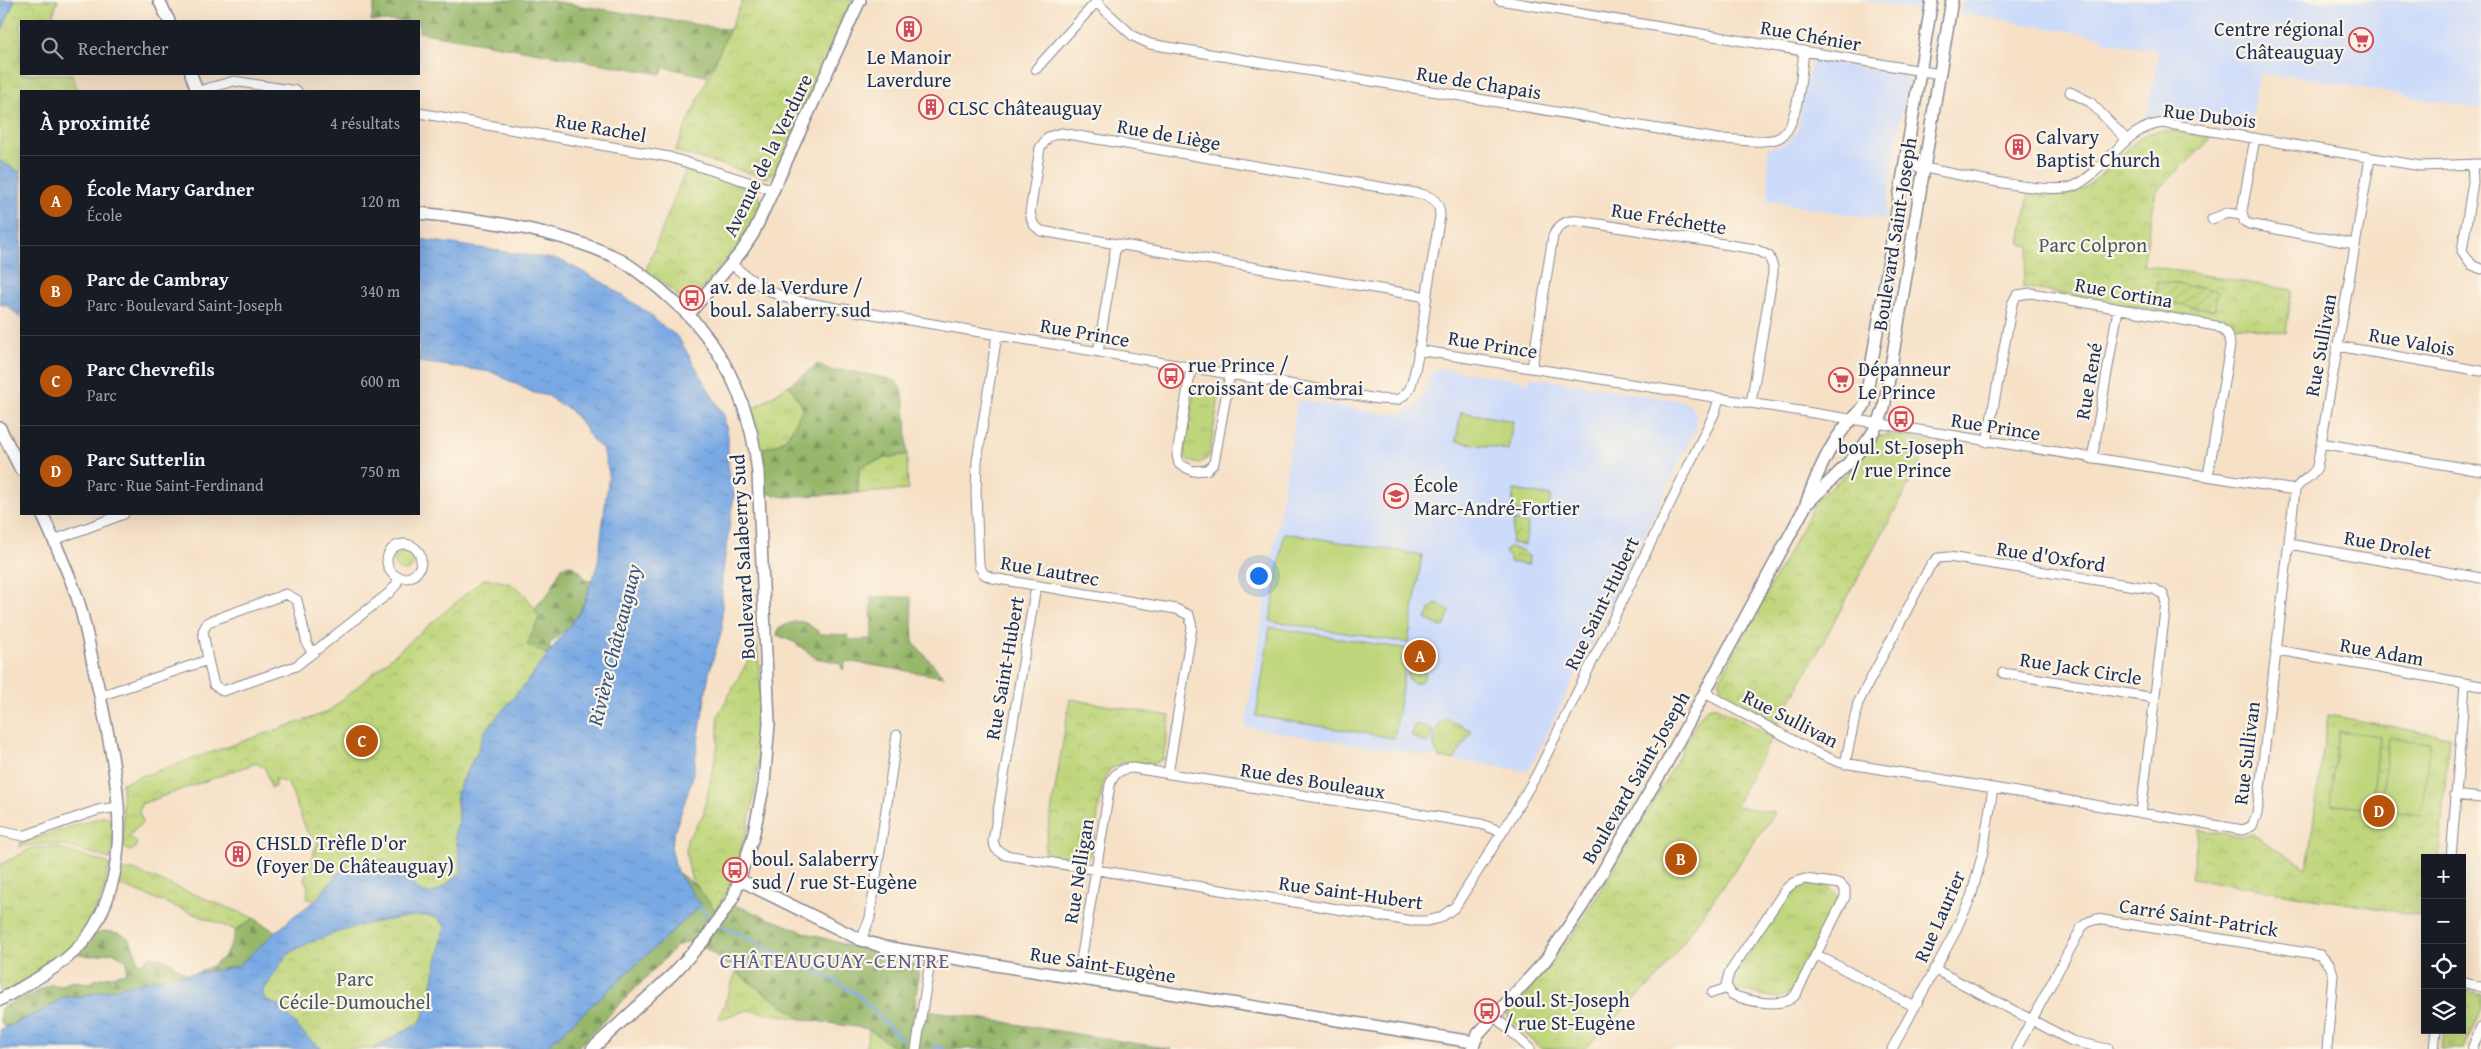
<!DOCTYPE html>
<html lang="fr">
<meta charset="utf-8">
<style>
:root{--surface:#171b24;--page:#20242c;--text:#f1f3f6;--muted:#9ea1a6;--line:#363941;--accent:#b45309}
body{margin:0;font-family:"Gentium Book Plus",serif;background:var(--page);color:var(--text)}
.controls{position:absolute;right:15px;bottom:15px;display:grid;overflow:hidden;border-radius:0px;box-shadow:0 5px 20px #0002}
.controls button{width:45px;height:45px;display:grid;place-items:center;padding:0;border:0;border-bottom:1px solid var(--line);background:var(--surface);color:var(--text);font:25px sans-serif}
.you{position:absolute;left:1258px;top:575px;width:18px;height:18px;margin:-12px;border:4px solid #fff;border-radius:50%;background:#1a73e8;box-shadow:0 0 0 8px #1a73e833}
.badge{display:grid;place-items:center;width:32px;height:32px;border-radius:50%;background:var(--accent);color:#fff;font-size:16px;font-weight:700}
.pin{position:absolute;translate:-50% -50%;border:2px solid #fff;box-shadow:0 1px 5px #0006}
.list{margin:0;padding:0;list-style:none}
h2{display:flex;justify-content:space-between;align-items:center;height:65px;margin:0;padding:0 20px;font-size:21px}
h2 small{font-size:16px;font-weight:400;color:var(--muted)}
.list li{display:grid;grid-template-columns:32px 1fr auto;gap:15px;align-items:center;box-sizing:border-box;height:90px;padding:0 20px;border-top:1px solid var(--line)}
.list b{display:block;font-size:19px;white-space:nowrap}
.list p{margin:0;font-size:16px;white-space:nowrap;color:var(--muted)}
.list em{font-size:16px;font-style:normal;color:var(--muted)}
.icon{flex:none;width:28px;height:28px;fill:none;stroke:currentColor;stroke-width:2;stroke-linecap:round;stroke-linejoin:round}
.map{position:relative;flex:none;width:2481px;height:1049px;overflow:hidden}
.search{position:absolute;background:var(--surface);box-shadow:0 5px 20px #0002;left:20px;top:20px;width:400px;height:55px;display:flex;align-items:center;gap:12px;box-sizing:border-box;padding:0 18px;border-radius:0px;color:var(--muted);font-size:19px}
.panel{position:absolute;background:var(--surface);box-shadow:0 5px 20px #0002;left:20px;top:90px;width:400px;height:425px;border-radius:0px}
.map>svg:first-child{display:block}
</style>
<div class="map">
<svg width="2481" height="1049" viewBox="0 0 2481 1049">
<defs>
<pattern id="grass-tufts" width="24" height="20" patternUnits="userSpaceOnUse" patternTransform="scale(1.25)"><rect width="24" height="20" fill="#bfd67b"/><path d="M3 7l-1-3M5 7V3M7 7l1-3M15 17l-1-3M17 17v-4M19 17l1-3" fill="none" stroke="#a4b86d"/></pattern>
<pattern id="forest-firs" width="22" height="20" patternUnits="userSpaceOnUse" patternTransform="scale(1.25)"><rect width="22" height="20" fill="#97b76b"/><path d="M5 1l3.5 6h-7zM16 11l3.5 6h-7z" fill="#7a955b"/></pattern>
<pattern id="park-crowns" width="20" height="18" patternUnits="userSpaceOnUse" patternTransform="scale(1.25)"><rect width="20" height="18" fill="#bfd67b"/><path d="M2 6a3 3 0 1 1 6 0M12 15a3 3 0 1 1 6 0" fill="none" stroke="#a4b86d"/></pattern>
<pattern id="garden-furrows" width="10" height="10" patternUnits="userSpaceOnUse" patternTransform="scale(1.25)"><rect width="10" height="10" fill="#bfd67b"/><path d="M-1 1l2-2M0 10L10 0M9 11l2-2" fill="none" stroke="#a4b86d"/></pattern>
<pattern id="water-ripples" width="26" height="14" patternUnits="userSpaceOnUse" patternTransform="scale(1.25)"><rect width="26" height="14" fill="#79a9e4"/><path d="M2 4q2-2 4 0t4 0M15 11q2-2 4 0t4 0" fill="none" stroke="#628abc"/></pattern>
</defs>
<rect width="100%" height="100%" fill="#fcf5e5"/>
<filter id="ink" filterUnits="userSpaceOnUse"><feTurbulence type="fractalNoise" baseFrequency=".02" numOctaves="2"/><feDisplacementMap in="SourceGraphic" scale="10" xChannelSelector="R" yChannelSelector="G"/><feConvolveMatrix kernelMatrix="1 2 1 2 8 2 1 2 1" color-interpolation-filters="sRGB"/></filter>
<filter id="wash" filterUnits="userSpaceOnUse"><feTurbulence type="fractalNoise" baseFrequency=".0096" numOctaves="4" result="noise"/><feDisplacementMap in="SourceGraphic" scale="20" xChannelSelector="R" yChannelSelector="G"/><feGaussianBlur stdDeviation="1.12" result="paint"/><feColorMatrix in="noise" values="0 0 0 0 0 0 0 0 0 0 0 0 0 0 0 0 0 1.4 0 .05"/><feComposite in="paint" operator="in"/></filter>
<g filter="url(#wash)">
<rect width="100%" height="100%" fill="#f6e0c6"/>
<path fill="#cddbfa" d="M1858 0H1921L1919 10Z
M1963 0H2481V109L2288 75 2287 78 2260 73 2249 130 2180 118 2146 119 2159 51 2102 41 2103 37 1961 13Z
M1819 61 1902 75 1907 80 1884 220 1768 201V148L1786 144 1797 132 1809 69 1814 62Z
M1441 368 1529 382 1530 377 1682 401 1690 405 1696 415V428L1529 770 1525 771 1245 727 1298 400 1386 414 1401 413 1418 404 1425 391 1431 372Z"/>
<path fill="url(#grass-tufts)" stroke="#6d826c" d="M789 385 804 408C792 429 788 445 762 448L763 493 750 411Z
M1198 385 1220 391 1209 456 1206 460 1197 464 1186 459 1184 451 1195 386Z
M907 454 908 490 858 493 859 468C869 461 894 456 907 454Z
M394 561a10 10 0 1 1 20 0a10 10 0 1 1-20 0Z
M34 847 58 848 110 864C104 887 98 913 85 933 67 959 26 978 0 995V865Z
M127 870H133L254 918 236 930 117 884 122 873Z
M1805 884C1819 885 1837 884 1838 901L1790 993 1778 998 1737 990 1732 981 1735 973 1793 890Z
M736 972 802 1019 748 1010 719 1019Z
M2462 989 2481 994V1008L2464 1049H2441L2443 1030H2462Z
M869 1029 897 1049H866Z"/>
<path fill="url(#forest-firs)" stroke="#597364" d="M375 0H545L731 30 706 76 664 67 661 74 419 32V21H371Z
M818 364 833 371 845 370 895 380C909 395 906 435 907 454 894 456 870 461 859 468L858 493 785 497 765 493 762 448C788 446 792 429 803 408L789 385Z
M571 565 580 571 585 580 593 581 582 609 568 628 550 643 549 650 553 649 548 655 527 645 539 617 534 609 550 591 562 567Z
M871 597H911L913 642 944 677 846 661 843 670 840 663 816 658 794 642 777 635 778 629C799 618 803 619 821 634L848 635 849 640 872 639Z
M677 872 711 896 809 934 919 966 915 1008 1171 1049H897L869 1029 802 1019 753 985 707 949 687 942 677 946 576 1049H544L701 905Z
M254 918 274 931 280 929 238 966 196 973C221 963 228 956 236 930Z
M103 931C132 933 131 940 139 964L152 956 167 960 186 974 76 997H63L46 1009 5 1027 0 1021V1009L14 1001 30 996 51 984 62 986 70 981 89 983 97 979 126 973 127 961 113 952 91 956 79 954 94 935Z"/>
<path fill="url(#park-crowns)" stroke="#6d826c" d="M15 0H58L52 18 53 21H21V74H72L78 91H21V173L0 161V35Z
M743 0H853L776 171 767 178 675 151Z
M2156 131H2173L2213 137 2156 192 2143 265 2292 290 2286 333 2234 325 2230 328 2215 320 2022 287 2030 246 2020 244 2029 193C2079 203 2090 185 2124 152 2134 142 2142 135 2156 131Z
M686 169 755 190 762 201 753 223 737 248 696 296 682 299 646 270Z
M1889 435 1933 441 1778 724 1722 693 1719 681 1818 498 1850 471 1876 439 1880 436Z
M1514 520 1528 523 1525 545 1511 543Z
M1509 547 1524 551 1525 554 1529 556 1528 565 1510 562V558L1505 553Z
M483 579C516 581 524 589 539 617L527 645 548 655 527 682 484 732 478 751 461 781 456 801 459 822 455 832 462 872C452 882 432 901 418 890 413 887 413 880 409 876 403 872 391 867 385 862L337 874 316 900 307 899 308 887 304 879 318 842 307 832 288 783 275 779V787L271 788 265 768 256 763 141 804 139 812 143 822 129 836 137 843 136 848 130 851 124 848 122 783 328 712Z
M1436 604 1450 610 1445 626 1441 627 1426 619 1431 608Z
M757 644C765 714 761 784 741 851 735 872 729 893 715 910L691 878 686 853 687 840 703 815 718 745V715Z
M1407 674a9 9 0 1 1 18 0a9 9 0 1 1-18 0Z
M1070 699 1170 716 1163 759 1153 764 1124 762 1109 770 1103 783 1092 851 1087 859 1082 860 1044 855Z
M1711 707H1717L1772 737 1735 806 1775 813 1658 977 1584 1049H1541L1508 1017V1013L1549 967 1577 929 1662 787 1700 716 1707 708Z
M2328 715 2449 737 2439 858H2425V916L2191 878 2199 830 2240 836 2252 834 2307 868Z
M1445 718 1472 731 1454 760 1440 758C1430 743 1433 731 1445 718Z
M1416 724 1427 727 1433 731 1428 742 1425 743 1411 736Z
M105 816C119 823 113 847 110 859 76 849 56 839 20 847V843Z
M421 915 437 918 445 926 435 977 421 1022 372 1049H323L312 1043 280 1008 265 1001 262 993C269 982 277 964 288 955 321 927 380 922 421 915Z"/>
<path fill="url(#garden-furrows)" stroke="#6d826c" d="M2158 281 2218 291 2214 310 2155 300Z"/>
<path fill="#bfd67b" stroke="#6d826c" d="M1461 412 1513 421 1508 450 1456 441Z
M1514 490 1551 496 1547 516 1511 510Z
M1284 533 1422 555 1408 643 1270 621Z
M1270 627 1408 649 1394 738 1256 716Z
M2339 731 2380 736 2371 809 2330 804Z
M2389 738 2430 743 2421 815 2380 810Z"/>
<path fill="url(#water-ripples)" stroke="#4a6ca1" d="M0 0H15L0 35Z
M0 161 21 173V319L8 306 0 304Z
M419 239 560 260 602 282 650 314 657 322 678 337 724 416 728 436V465L734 494 722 578V629L709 673 692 780 674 833 671 847 677 872 701 905 544 1049H372L421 1022 426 1011 445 926C443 923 440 919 437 918 413 907 306 937 287 956 281 962 267 985 262 994 267 1005 272 1000 280 1007 295 1022 305 1039 323 1049H0V1030L46 1009 63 997H76L175 975 218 971 238 966 294 916 316 900 337 874 365 861 385 862 409 876 417 889 425 894 436 892 462 872 455 832 459 822 457 792 478 751 484 732 527 682 582 609 598 563 609 473 602 448 594 442 582 424 568 408 555 402 549 396 534 393 492 372 419 362Z"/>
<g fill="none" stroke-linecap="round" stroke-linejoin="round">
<path stroke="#79a9e4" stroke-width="3" d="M698 904 708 918
M724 927 833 980 858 995 902 1040
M934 1046 944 1049"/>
</g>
</g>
<g filter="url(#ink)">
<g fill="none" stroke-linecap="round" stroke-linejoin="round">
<defs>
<path id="minor" d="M1499 0 1940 74
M1096 2 1133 36 1150 44 1718 139C1736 139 1759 144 1776 139 1799 133 1801 72 1804 51
M1036 69 1098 0
M198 91 234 81 297 91
M2070 92 2090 102 2127 140
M419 113 669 157 774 190
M2255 138 2242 211 2244 221 2249 224 2355 244
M1905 164C1937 170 2050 197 2074 186 2108 170 2123 127 2163 123L2421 166 2481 164
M2472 164 2473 182 2462 251 2472 265 2481 269
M2212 219 2227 213 2241 215
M731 264C754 283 773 296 802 302L1378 399 1397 400C1402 397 1406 394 1409 390 1418 373 1425 308 1428 286L1440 216C1440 203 1434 197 1421 194L1061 133 1048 137 1040 148 1030 213 1033 224 1041 231 1427 297
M997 335 977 461 976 493 979 566 984 574 992 578 1176 609 1189 615 1192 627 1168 774
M2337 346 2481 371
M1418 350 2295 490
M1098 352 1116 245
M1191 368 1177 455 1179 464 1193 471 1207 470 1214 463 1230 374
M1532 368 1553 236C1559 224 1566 220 1579 221L1755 249 1769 256 1773 267V273L1751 403
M1987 442 2012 304 2017 295 2031 293 2216 326C2225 330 2230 335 2230 346L2208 476
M2321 443 2481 471
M2092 459 2118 309
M54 540 124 514
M387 561a17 17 0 1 1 34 0a17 17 0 1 1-34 0Z
M2289 544 2481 578
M1036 586 993 841 996 849 1005 855 1411 921H1426L1440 918 1455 907 1510 820 1537 774 1715 412 1719 398
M2277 650 2481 686
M208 660 203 631 208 622 286 594 297 600 307 644 313 653
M2003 673 2154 698
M1705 693 1813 751 1838 762 2202 823 2243 830 2252 826 2257 814 2295 490C2300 480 2313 477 2317 467L2370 158
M100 696 208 660 214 685 223 691 296 666 389 593 396 585 399 577
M1845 764 1858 703 1930 566 1938 558 1949 557 2154 589 2163 594 2166 602 2141 813
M2455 795 2481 798
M0 831 23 836 98 810 118 807
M2451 858 2465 684
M1805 879 1840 884 1845 889V897L1796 994C1785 1010 1746 1001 1731 994L1726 985 1729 973 1786 889 1793 883Z
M861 940 870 918 897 735
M1817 955 1915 1007
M1934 969 2072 1041 2108 1049
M1078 979 1110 785C1113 774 1121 768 1133 768L1481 824 1502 832
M2462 982 2481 987
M1712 993 1727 988
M1494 1016 1530 1049
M916 1049 931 956
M1892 1049 1953 936 1971 897 1983 852 1993 788
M2016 1049 2082 927 2088 922 2097 919 2320 955 2330 965 2333 974 2327 1049
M2434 1049 2436 1030
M2472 1049 2481 1027"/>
<path id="tertiary" d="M159 0 169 21
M191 74 197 91
M419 213C483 220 552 229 611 255 630 264 645 277 661 290 672 300 684 310 694 321 731 362 753 419 758 473L769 723 764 784 753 837 733 898 706 938 672 975 592 1049
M688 315 741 252 753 234 860 0
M0 428 21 470
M1809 502C1836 474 1873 446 1884 408L1952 0
M740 880 861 940 884 947 1473 1042
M0 1000C30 982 67 965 88 936 140 862 114 763 97 682 90 653 86 622 76 594 66 567 54 540 42 514
M1472 1049 1478 1034 1545 961 1583 905 1666 764 1805 507C1814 481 1828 448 1845 427 1851 419 1860 414 1865 404L1932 0"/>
</defs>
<use href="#minor" stroke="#888892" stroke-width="11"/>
<use href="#tertiary" stroke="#888892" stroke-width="14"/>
<use href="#minor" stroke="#fff" stroke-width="9"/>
<use href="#tertiary" stroke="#fff" stroke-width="11"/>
</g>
</g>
<defs>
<symbol id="building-ring" viewBox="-11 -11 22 22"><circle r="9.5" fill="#fcf5e5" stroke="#d1495b" stroke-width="1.5"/><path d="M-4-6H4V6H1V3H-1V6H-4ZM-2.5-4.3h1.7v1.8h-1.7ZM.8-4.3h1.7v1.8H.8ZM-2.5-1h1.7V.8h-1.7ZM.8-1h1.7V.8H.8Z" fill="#d1495b"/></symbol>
<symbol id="supermarket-ring" viewBox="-11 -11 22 22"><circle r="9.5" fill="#fcf5e5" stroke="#d1495b" stroke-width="1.5"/><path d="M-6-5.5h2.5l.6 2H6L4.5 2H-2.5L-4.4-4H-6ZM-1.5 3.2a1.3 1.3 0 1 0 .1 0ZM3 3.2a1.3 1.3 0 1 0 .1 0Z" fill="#d1495b"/></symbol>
<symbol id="bus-ring" viewBox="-11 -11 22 22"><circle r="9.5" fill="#fcf5e5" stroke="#d1495b" stroke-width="1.5"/><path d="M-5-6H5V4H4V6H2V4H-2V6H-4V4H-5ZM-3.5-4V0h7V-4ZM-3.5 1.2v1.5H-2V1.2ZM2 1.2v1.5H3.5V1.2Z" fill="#d1495b"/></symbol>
<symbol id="school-ring" viewBox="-11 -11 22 22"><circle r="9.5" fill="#fcf5e5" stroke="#d1495b" stroke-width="1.5"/><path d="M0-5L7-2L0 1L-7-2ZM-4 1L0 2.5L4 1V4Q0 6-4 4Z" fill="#d1495b"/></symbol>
</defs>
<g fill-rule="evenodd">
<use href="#building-ring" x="895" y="15" width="28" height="28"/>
<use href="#supermarket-ring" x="2347" y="26" width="28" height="28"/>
<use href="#building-ring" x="917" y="93" width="28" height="28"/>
<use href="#building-ring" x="2004" y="133" width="28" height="28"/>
<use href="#bus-ring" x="678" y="284" width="28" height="28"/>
<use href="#bus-ring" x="1157" y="362" width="28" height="28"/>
<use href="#supermarket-ring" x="1827" y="366" width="28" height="28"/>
<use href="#bus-ring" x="1887" y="405" width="28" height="28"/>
<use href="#school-ring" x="1382" y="482" width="28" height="28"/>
<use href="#building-ring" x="224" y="840" width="28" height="28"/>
<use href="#bus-ring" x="721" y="856" width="28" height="28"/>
<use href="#bus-ring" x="1473" y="997" width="28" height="28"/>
</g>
<g text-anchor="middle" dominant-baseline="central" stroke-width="4.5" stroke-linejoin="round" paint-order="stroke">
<g font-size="20" fill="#1b2f5e" stroke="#fcf5e5" text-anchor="start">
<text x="2344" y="28" text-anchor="end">Centre régional<tspan x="2344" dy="23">Châteauguay</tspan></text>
<text x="909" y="56" text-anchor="middle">Le Manoir<tspan x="909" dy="23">Laverdure</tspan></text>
<text x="948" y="107">CLSC Châteauguay</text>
<text x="2036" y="136">Calvary<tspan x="2036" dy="23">Baptist Church</tspan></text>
<text x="710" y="286">av. de la Verdure /<tspan x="710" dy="23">boul. Salaberry sud</tspan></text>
<text x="1188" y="364">rue Prince /<tspan x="1188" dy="23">croissant de Cambrai</tspan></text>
<text x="1858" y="368">Dépanneur<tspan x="1858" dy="23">Le Prince</tspan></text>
<text x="1901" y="446" text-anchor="middle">boul. St-Joseph<tspan x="1901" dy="23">/ rue Prince</tspan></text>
<text x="1414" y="484">École<tspan x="1414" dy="23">Marc-André-Fortier</tspan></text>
<text x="256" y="842">CHSLD Trèfle D'or<tspan x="256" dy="23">(Foyer De Châteauguay)</tspan></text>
<text x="752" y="858">boul. Salaberry<tspan x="752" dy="23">sud / rue St-Eugène</tspan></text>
<text x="1504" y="999">boul. St-Joseph<tspan x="1504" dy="23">/ rue St-Eugène</tspan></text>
</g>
<g font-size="20" fill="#1b2f5e" stroke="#fcf5e5">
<text transform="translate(1811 35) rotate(10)">Rue Chénier</text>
<text transform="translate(1479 82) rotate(9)">Rue de Chapais</text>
<text transform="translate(2210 115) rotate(7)">Rue Dubois</text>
<text transform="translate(601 127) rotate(10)">Rue Rachel</text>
<text transform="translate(1169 134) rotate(10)">Rue de Liège</text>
<text transform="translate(767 155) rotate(-64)">Avenue de la Verdure</text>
<text transform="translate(1669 218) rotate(9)">Rue Fréchette</text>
<text transform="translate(1894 234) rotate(-81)">Boulevard Saint-Joseph</text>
<text transform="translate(2124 292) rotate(10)">Rue Cortina</text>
<text transform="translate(1085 332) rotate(10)">Rue Prince</text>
<text transform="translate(2412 341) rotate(10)">Rue Valois</text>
<text transform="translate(1493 344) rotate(9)">Rue Prince</text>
<text transform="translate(2320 345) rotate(-80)">Rue Sullivan</text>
<text transform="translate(2088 381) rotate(-80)">Rue René</text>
<text transform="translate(1996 426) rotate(9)">Rue Prince</text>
<text transform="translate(2388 544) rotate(10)">Rue Drolet</text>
<text transform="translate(2051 556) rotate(9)">Rue d'Oxford</text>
<text transform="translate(742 557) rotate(-93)">Boulevard Salaberry Sud</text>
<text transform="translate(1050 570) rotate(10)">Rue Lautrec</text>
<text transform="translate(1601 603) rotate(-64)">Rue Saint-Hubert</text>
<text transform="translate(2382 651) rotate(10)">Rue Adam</text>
<text transform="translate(1004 668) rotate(-80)">Rue Saint-Hubert</text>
<text transform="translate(2081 668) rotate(9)">Rue Jack Circle</text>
<text transform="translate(1791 718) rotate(27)">Rue Sullivan</text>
<text transform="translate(2246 753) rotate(-83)">Rue Sullivan</text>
<text transform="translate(1635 777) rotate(-60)">Boulevard Saint-Joseph</text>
<text transform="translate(1313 780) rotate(9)">Rue des Bouleaux</text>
<text transform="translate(1078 871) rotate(-81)">Rue Nelligan</text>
<text transform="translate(1351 892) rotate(8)">Rue Saint-Hubert</text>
<text transform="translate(1939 916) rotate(-66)">Rue Laurier</text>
<text transform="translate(2199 917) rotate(9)">Carré Saint-Patrick</text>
<text transform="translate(1103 964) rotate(9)">Rue Saint-Eugène</text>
</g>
<g font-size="20" fill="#445965" stroke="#fcf5e5">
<text x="2093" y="244">Parc Colpron</text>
<text x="355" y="978">Parc<tspan x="355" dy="23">Cécile-Dumouchel</tspan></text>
</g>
<g font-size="21" font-style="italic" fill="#375486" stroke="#fcf5e5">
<text transform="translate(614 645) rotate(-76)">Rivière Châteauguay</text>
</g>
<g font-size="21" letter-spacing="1" fill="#565b91" stroke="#fcf5e5">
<text x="835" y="960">CHÂTEAUGUAY-CENTRE</text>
</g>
</g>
</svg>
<div class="controls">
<button>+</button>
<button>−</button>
<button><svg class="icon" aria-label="locate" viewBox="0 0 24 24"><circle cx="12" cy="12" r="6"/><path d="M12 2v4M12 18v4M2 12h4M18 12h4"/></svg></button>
<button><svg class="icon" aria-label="layers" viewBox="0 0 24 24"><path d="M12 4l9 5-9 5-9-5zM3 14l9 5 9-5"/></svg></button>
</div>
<div class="you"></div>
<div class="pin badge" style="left:1420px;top:656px">A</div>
<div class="pin badge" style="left:1681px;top:859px">B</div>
<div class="pin badge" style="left:362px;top:741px">C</div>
<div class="pin badge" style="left:2379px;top:811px">D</div>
<div class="search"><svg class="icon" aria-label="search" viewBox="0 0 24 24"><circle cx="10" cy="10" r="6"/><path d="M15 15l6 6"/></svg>Rechercher</div>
<section class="panel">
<h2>À proximité<small>4 résultats</small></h2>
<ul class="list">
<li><span class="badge">A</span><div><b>École Mary Gardner</b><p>École</p></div><em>120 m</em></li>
<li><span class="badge">B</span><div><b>Parc de Cambray</b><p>Parc · Boulevard Saint-Joseph</p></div><em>340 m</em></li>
<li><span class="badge">C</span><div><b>Parc Chevrefils</b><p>Parc</p></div><em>600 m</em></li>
<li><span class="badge">D</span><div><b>Parc Sutterlin</b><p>Parc · Rue Saint-Ferdinand</p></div><em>750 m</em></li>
</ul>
</section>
</div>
